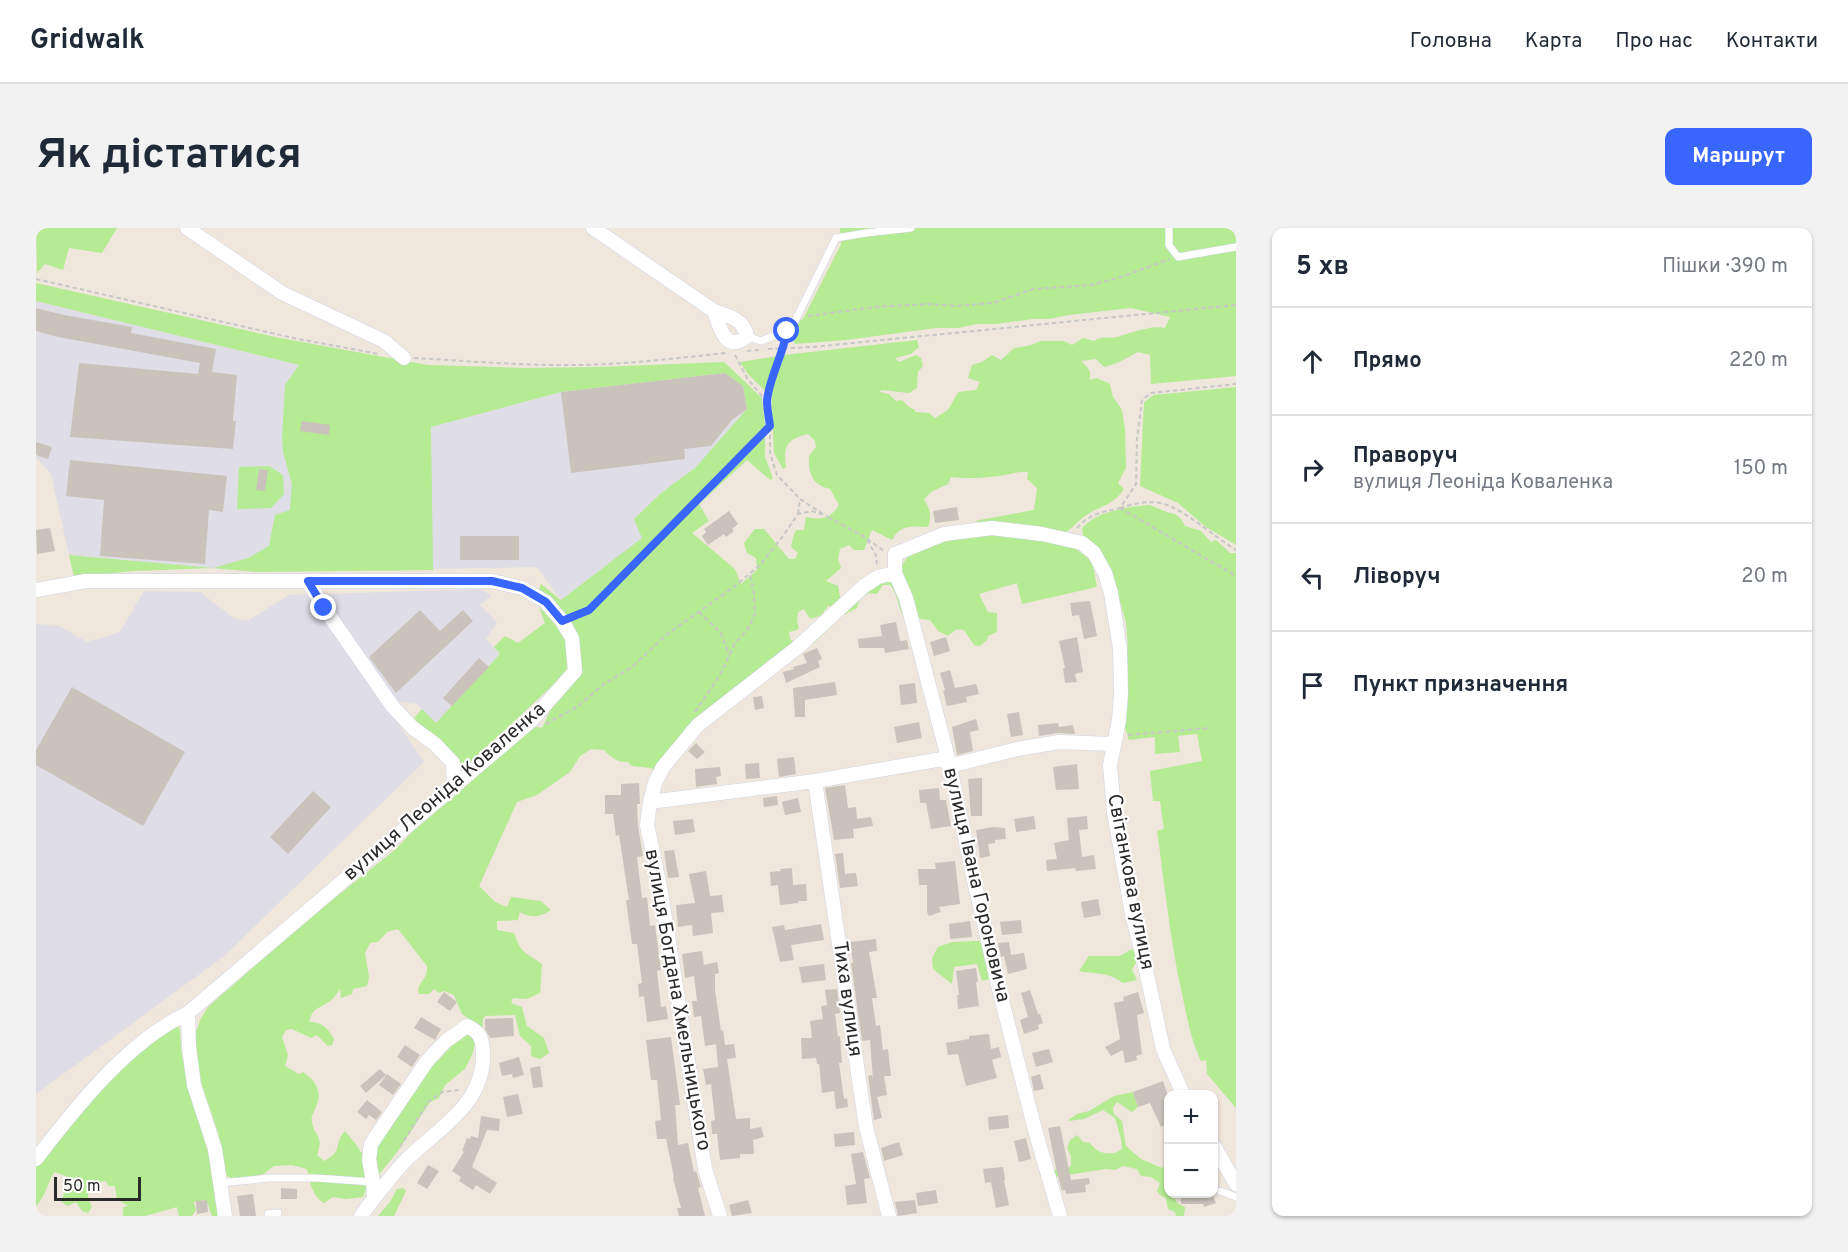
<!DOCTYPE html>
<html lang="uk">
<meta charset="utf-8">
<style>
:root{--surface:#fff;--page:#f2f2f3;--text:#1f2937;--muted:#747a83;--line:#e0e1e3;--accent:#3966ff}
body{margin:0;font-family:Overpass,sans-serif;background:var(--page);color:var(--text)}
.controls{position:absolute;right:18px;bottom:18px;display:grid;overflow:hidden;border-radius:12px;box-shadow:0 2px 4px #0004}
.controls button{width:54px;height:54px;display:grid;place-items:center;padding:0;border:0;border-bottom:2px solid var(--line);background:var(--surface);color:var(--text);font:30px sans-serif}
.scale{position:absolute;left:18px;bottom:15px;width:87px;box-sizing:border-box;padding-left:6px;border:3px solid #2b2b2b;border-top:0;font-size:16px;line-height:21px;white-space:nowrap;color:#2b2b2b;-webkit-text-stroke:4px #fff;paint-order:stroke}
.stop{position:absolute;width:18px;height:18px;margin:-14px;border:4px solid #3966ff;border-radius:50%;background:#fff}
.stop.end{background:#3966ff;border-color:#fff;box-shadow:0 2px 6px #0008}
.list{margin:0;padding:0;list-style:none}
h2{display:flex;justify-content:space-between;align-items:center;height:78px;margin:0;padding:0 24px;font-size:26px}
h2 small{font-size:20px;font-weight:400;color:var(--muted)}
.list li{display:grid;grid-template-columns:39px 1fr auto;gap:18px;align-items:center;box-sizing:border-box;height:108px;padding:0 24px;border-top:2px solid var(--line)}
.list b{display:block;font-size:22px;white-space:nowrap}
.list p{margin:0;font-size:20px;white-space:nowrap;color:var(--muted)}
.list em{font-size:20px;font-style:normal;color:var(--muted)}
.icon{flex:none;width:33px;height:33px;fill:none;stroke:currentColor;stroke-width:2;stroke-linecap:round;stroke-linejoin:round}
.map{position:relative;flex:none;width:1200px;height:988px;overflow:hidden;border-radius:12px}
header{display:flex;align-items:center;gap:36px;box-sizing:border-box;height:84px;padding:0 30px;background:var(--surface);border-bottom:2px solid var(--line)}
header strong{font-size:28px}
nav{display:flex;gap:33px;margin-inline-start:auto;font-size:21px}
.intro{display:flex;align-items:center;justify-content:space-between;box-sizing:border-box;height:144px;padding:0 36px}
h1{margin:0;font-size:42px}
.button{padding:15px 27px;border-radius:12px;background:var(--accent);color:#fff;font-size:21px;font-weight:700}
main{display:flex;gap:36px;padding:0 36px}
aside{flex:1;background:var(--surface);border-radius:12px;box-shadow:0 2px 4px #0004}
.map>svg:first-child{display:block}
</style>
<header>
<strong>Gridwalk</strong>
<nav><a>Головна</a><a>Карта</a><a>Про нас</a><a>Контакти</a></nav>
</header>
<div class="intro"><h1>Як дістатися</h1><a class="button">Маршрут</a></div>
<main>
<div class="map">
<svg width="1200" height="988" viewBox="0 0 1200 988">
<rect width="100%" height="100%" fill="#efe6dc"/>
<path fill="#dfdde6" d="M0 73 263 137 395 199 525 164 689 145 707 158 711 181 693 209 659 240 625 265 598 291 607 310 525 372 501 339 220 344 33 327 15 246 0 229Z
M445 361 455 368 444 377 461 394 450 411 464 426 400 496 381 476 360 473 291 379 289 366Z
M108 363 164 364 199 391 213 392 253 367 274 366 388 534 187 729 0 866V396L23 398 51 414 84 404Z"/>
<path fill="#b4eb93" d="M0 0H81L66 25 33 20 27 42 9 36 1 45Z
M804 0H1200V148L1115 156 1114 127 1102 124 1081 135 1068 139 1060 131 1045 133C1051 139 1057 143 1053 152L1061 150 1074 156 1077 169 1086 182 1089 201 1090 240 1082 255 1088 261C1076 279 1064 277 1049 288 1040 294 1037 301 1026 306L938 293 998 282 1001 260 991 251 992 244C981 243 973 247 963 248 946 250 932 251 915 249L912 256 895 264 888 271C894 281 896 288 892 299 877 298 863 297 856 312L836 302 828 322H818L813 317 804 321 802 330 805 340 790 353 802 358 804 369 811 377 819 366 856 350 865 363 870 394C862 382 863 367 854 357H847L841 366 833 365 824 371 821 380 802 390 797 397 778 415 774 416 799 385 793 377 784 388 774 391 768 381 762 384 761 395 763 399 761 402 753 404 754 411 757 413 756 417 733 432 619 543 615 540 596 538 592 534C582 535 575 529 568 522L555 521 544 528 534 544 501 567 481 574 443 658 459 674 471 679 475 669 505 673 515 682C504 689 495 691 484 684L482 692 461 693V702L478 705C486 727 488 723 506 736L504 765 491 771 477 770 475 775 486 779 491 798 508 810 513 825 504 831 495 828V818L484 808 479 787 449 788 447 791 446 807 440 813 436 827 429 841 409 857 403 870 394 874 362 923 341 949 337 936 339 919 394 835 436 793 426 786 418 767 408 763 403 765 398 761 393 766H383C379 755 393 752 391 738L362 701 351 704 342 714 334 715 329 725 333 749 331 758 317 761 316 766 305 770 304 761C302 764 298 770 294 773 284 781 277 778 273 794 286 794 292 800 298 811L296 817 292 818 281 807 275 810 256 801 250 802 246 809 252 827 249 838 263 846 267 844C278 851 286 862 281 876 279 883 274 888 276 895 280 910 288 908 281 927L288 933C308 923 297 916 309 903 327 924 340 942 327 969L310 971 297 969 288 975C276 968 274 954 271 941L256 937 238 938 223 949 195 950 188 946 183 915V907L164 852 157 812 165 790 172 779 275 689 360 621 377 603 420 567 497 498 506 500 514 483 536 454 538 408 536 394 503 361 505 356 525 372 606 310 598 291 625 265 659 240 711 181 707 158 689 145 525 164 395 199 397 342 220 344 177 340 98 343 38 349 33 327 177 340 212 330 233 318 239 287 254 282 256 256 247 224 246 210 249 157 263 137 0 73V55L244 110 392 137 488 140 563 139 688 134 726 170 729 197V229L737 250 734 252 711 232 663 276 673 293 656 305 699 341 705 356 721 342 720 330 711 325 708 315 719 301H728L753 331H759L762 325 755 319 757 309 760 302H768L770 289C784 292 795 291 803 277L794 261C775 256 773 246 773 228L780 219 779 213 772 206C751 211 747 218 750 239L747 241 738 225 735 161 748 127 881 112 883 119 875 126 859 130 863 134 880 127 885 130 887 138 882 144 881 160 873 165 845 162 844 164 853 166 860 173 866 172 873 179 879 182V184L893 185 899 190 912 182 922 164 940 162 944 154 932 150 936 137 946 134 956 127 965 132 978 120 992 118 1005 113H1028L1036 117 1047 110 1058 113C1066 107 1072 111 1081 109 1095 105 1116 97 1129 100L1134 89 1095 80 1033 87 1012 91H997L960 96H941L922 100H900L810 112 759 116 757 111 764 92 767 91 805 16Z
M742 128 730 164 712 146 704 134Z
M1200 159V317L1170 299 1142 275 1104 258 1108 174 1118 167Z
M233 238 247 247 248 266 235 280 201 281 203 239Z
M1113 277C1120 279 1133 286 1139 286L1146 292 1149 298 1165 303 1175 314 1180 312 1194 325H1200V880L1171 846 1170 832 1165 833C1155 812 1151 789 1146 766 1134 712 1129 658 1121 603L1128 601 1124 573H1117L1114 543 1166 533 1161 506 1142 508 1144 524 1119 526V509L1093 512 1088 497V423L1092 417C1091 411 1091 395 1089 391 1088 386 1086 382 1085 376L1048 313 1046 300C1061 283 1091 279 1113 277Z
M943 305 1028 312 1056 333 1061 359 986 376 981 355 943 366 952 384 961 385V404L952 408 951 412 944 418 938 417 928 402 921 401 912 408 902 403 894 392 885 391 879 387 868 357 864 340 875 324 904 311Z
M503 379C514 390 530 408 534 423 535 431 532 439 529 446L432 536 422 540 377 500 379 489 386 481 400 495 464 426 458 419 469 408 482 415 509 395Z
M939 713H944L952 736 953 751 946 753 941 736 918 739 916 756 897 741 896 730 902 719 916 714Z
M1096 721 1102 731 1096 742 1101 752 1087 755C1078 748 1069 746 1058 745 1052 744 1049 745 1043 743L1053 728H1084Z
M141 798 144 801 145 821 150 848 156 875 165 898 178 945 183 988H176L170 972 158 974 160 982 156 988H143L141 979 109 988H87V979L92 978 81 971 79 958H72L70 953 65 954 62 958 53 961 52 970 56 979 52 985 46 983 40 974 31 978 25 973 32 956 30 948 18 944C12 955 9 969 0 978V936L20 909 111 814Z
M1097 864 1102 879 1096 884 1081 874 1077 880 1078 886 1086 893 1090 918 1105 931 1126 940 1130 937 1132 938V966H1144L1139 971 1141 975 1149 979 1148 988H1140L1139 984 1132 981 1130 970 1125 968 1121 963 1124 955 1115 949 1105 948 1101 941 1087 938 1079 942 1070 941 1018 949 1015 939 1020 942 1030 943 1035 937V928L1031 920 1034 912 1041 907 1047 914 1054 915C1061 926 1076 929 1086 921L1085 911 1079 890 1067 882 1048 891 1031 893 1041 886 1053 883 1078 868Z
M367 960 370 963 358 988H342L354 974 361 961Z"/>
<path fill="#cac3bc" d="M0 80 28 87 96 99 95 105 180 121 176 144 201 147 197 193H200L197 221 34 209 43 135 162 146 164 135 22 109 0 103Z
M689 145 707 158 711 181 696 192 675 218 648 221 649 231 535 245 525 164Z
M266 193 294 197 293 207 264 203Z
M0 214 16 219 12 231 0 227Z
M34 232 191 248 187 284 173 282 169 336 64 328 68 272 30 268Z
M223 241 232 242 229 263 220 262Z
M921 279 923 292 899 295 897 283Z
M693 283 702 296 696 301 698 303 690 309 688 306 672 317 666 308 670 304 668 301Z
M14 300 19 323 1 326 0 302Z
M424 308H483V332H424Z
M1054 373 1061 408 1048 411 1043 387 1036 388 1034 375Z
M384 382 404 403 427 382 437 393 360 465 333 429Z
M860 394 864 413 871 412 873 421 849 425 848 420H823L822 411 846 408 844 397Z
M910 409 914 423 898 428 894 414Z
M1041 409 1047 444 1039 446 1041 454 1029 455 1027 440H1029L1023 413Z
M781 420 786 431 782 433 784 439 750 455 747 444 758 441 757 439 771 435 767 426Z
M443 430 453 439 416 478 407 470Z
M914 442 919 460 940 456 943 466 930 469 931 474 911 478 907 463 909 462 904 445Z
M799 454 801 467 769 472V489H759L757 460Z
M879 455 881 475 865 477 863 457Z
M36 459 149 524 107 598 0 537V522Z
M726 468 728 480 719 482 717 469Z
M983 484 987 507 975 509 971 486Z
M940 491 943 502 934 504 937 523 921 527 916 499Z
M883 494 886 510 861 515 858 499Z
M1022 495 1023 499 1037 497 1039 506 1022 505 1003 508 1002 497Z
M660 515 669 524 661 531 652 523Z
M758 529 760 546 743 549 741 531Z
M723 535 724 550 710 551 709 536Z
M1041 536 1043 561 1020 562 1017 539Z
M684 539 685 548 680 549 681 556 660 559 659 541Z
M946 550V588H935L932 551Z
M603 555 604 576H601L602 598 607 628 601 629 606 670 611 669 614 698 619 697 625 742 621 743 625 779 630 778 632 791 611 794 608 768 603 769 602 756 606 755 601 716H596L590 672H593L583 607 580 608 577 586H569V567H585V556Z
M809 557 812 580 820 579 821 591 835 589 837 598 817 601 818 610 798 612 789 560Z
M903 560 904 572H910L915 598 895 601 890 575H884L883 562Z
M277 563 295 579 252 626 234 609Z
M741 568 742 577 728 579 727 570Z
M762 570 765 584 749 587 746 574Z
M998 588 1000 601 980 604 978 591Z
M1051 588 1052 601 1043 602 1046 629 1058 627 1060 641 1040 643 1039 640 1011 643 1010 632 1021 631 1018 615 1033 612 1031 590Z
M657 591 659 604 639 607 637 593Z
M957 599 969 600 970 611 959 612V615L952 616 954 628 944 630 940 602Z
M638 622 643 649 632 650 628 623Z
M807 625 809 646 820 645 822 658 804 660 799 626Z
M919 633 924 676 903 679 905 684 893 688 891 684V657H883L882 641H900L899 635Z
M756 640 757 657 770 656 771 673H762L763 675 744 677 742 657 735 658 734 644 745 643 744 641Z
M670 643 674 668 686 667 688 684 675 685 677 705 657 708 656 697 642 699 640 677 659 675 653 646Z
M1062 671 1065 687 1048 690 1045 674Z
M985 692 986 705 966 707 964 694Z
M934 693 936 709 914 711 913 696Z
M785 696 788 712 755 717 758 732 744 734 736 699 748 697 749 702Z
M840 711 841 723 833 724 841 770H836L840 798 844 797 847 822 852 821 855 848H848L851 867 841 869 846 890 838 892 832 848 836 847 837 852 834 812 826 813 815 735H817L814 714Z
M973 714 975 727 988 725 991 741 972 746 968 728 965 729 962 715Z
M666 723 668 737 681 734 683 745 679 746V762L685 803 687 802 689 817 698 816 700 830 691 831 700 891 714 890V901L725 899 728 909 717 912 718 926H704V930L684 932 681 906H676L675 893 679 892 675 856 670 857 667 841 682 839 680 816 669 818 665 788 658 789 656 773H661L658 748 649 750 646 726Z
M788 736 790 752 766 755 763 739Z
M940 740 942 754H940L943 778 922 781 921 767H923L920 743Z
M801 761 804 785 799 786 802 809 804 808 806 835H803L808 871 811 870 812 879 800 881 798 863 786 865 783 836H781L780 830 766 831 765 810H776L774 793 787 791 785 778 791 777 789 762Z
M994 762 1002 786H1004L1007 795 1002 797 1003 801 988 806 984 792 992 789 985 765Z
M408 764 421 774 414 783 401 774Z
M1102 764 1108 785 1101 787 1106 826 1100 828 1101 832 1089 835 1087 822 1075 828 1069 819 1084 811 1078 775 1088 773 1087 769Z
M385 789 405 801 399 812 378 800Z
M477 790 478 808 454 810 449 801V791Z
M953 806 955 821 963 819 965 829 956 832 961 850 930 858 922 826 912 827 910 815 933 811V808Z
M635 809 644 877H639L642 917 652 915 658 944 660 943 665 959 662 960 669 988H643L641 980H645L637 950 638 949 630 911H621L619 893 625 892 621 852H615L610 812Z
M369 817 384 827 376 839 361 829Z
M1013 821 1017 834 1000 839 996 825Z
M483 829 488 847 477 850 476 846 466 848 463 835Z
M504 838 507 859 497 860 494 840Z
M344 841 350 847 330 865 324 858Z
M351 846 365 856 357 867 343 857Z
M1004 846 1008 861 998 863 995 849Z
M1127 853 1132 868 1128 870 1132 880V896L1125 899 1114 875 1102 879 1097 864Z
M482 866 487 886 471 889 467 869Z
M331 872 346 884 340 892 333 887 330 891 321 884Z
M972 887 973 900 953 902 952 889Z
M445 888 464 891 463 903 451 902 436 939 461 955 454 966 440 957 437 962 423 953 425 949 416 943 428 924 426 923 431 910 434 911 435 908 442 910Z
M1024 898 1035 952 1053 950 1054 956 1049 957 1050 964 1030 966 1029 962 1026 963 1020 940 1012 900Z
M818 904 819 917 799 919 798 906Z
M990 910 995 931 983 934 978 913Z
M863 914 867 927 848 933 845 920Z
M827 924 834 950 828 951 831 975 811 977 809 958 820 956 815 926Z
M392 937 403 943 391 961 381 955Z
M967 939 969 952 968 953 973 977 960 980 955 954 949 955 947 941Z
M245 960 261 961V971H245Z
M900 962 902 975 882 978 880 965Z
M217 966 220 988H204L201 968Z
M1145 966H1176L1180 975 1168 979 1167 976H1145Z
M171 972 172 984 161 986 160 973Z
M712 972 716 985 696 988 693 977Z
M879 972 881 985 862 988 859 974Z"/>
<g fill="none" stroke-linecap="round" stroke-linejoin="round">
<defs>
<path id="service" d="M1133 0V17L1142 29 1200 19
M711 108 725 113 751 103 760 91 800 10 830 5 875 0
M184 955 234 950H280L337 954
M1184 963 1200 969
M232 988V986L242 985"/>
<path id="minor" d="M151 0 246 65 348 113 368 130
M557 0 678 83C691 87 709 92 711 108 690 127 683 98 678 83
M272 353 288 380 357 479 377 500 399 516 417 535 418 559
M0 362 50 353H456L486 360 510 374 526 393 536 410 539 443 496 492 152 785C92 813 40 879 0 931
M913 538 981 521 1023 514 1077 516
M779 553 830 899 853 988
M614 574 779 553 912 530
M152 785 153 819 158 857 179 921 189 988
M1178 918 1200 956
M325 988 338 970 337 954 333 931 335 916 391 833 410 813 431 798C445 804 447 813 447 827 448 876 402 901 371 931 359 943 349 957 338 970
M684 988 669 941 625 664 611 597 614 574 619 555 627 539 662 497 762 419 828 358 842 349 859 345
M1024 988 999 902 963 761 937 648 912 530 870 370 859 345V326L908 306 956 300 1006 306 1046 315 1058 325 1069 345 1075 365 1084 421 1085 466 1083 492 1074 537 1078 584 1096 686 1108 733 1127 821 1147 866"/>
</defs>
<use href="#service" stroke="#d1d6e6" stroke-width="8"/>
<use href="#minor" stroke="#d1d6e6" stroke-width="15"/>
<path stroke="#c8c8c8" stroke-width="2" stroke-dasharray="4.5 3" stroke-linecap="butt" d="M0 51 257 110 343 126
M772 88 839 79 892 76 921 78 957 75 997 61 1055 57 1085 49 1134 31
M732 121 776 119 1200 77
M711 123 723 122
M699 127 711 150 731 174 734 198V225L741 247 764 271 787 286
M378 130C433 133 489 138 544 137 593 136 642 130 690 125
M731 174 734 159 749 115
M1084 280 1200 348
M1084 280C1099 275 1118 271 1134 278 1156 288 1179 309 1200 322
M762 286 764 271
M792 289 827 308 848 323
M1041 300C1053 286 1067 284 1084 280L1100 256 1101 211 1106 172 1115 165 1200 156
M831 312 840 327 841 337
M663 384 685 405 693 427
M537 389 553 382 732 199
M659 484 684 447 699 415 712 401 719 386 718 366 714 346
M510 496 541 479 568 456 596 439 630 407 699 358 724 337 747 308 762 286 776 283 791 288
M1092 507 1173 500
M364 919 392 874 406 864 423 862"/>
<use href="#service" stroke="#fff" stroke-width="7"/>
<use href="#minor" stroke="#fff" stroke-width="14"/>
</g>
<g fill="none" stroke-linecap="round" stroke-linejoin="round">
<path stroke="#3966ff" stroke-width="8" d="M288 380 272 353H456L486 360 510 374 526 393 553 382 734 198C733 190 731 181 731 173 733 150 747 127 751 103"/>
</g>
<g text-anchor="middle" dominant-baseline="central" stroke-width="4.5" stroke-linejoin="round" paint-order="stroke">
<g font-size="20" fill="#2b2b2b" stroke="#fff">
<text transform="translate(409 564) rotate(-41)">вулиця Леоніда Коваленка</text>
<text transform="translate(1094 654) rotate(79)">Світанкова вулиця</text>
<text transform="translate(940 657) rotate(77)">вулиця Івана Гороновича</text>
<text transform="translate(811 771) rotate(82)">Тиха вулиця</text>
<text transform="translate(641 772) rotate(80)">вулиця Богдана Хмельницького</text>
</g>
</g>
</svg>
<div class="controls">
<button>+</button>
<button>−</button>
</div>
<div class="scale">50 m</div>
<div class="stop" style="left:751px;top:103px"></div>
<div class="stop end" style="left:288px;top:380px"></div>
</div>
<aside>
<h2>5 хв<small>Пішки · 390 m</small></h2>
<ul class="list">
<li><svg class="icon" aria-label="ahead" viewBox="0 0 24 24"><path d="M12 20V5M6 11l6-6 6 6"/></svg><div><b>Прямо</b></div><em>220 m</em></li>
<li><svg class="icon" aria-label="right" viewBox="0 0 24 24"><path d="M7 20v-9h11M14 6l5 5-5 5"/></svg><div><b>Праворуч</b><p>вулиця Леоніда Коваленка</p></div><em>150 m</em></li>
<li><svg class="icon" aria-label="left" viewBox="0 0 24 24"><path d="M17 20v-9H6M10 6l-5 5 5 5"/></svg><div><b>Ліворуч</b></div><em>20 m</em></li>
<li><svg class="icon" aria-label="arrive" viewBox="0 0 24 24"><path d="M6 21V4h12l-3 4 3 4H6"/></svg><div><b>Пункт призначення</b></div></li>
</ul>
</aside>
</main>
